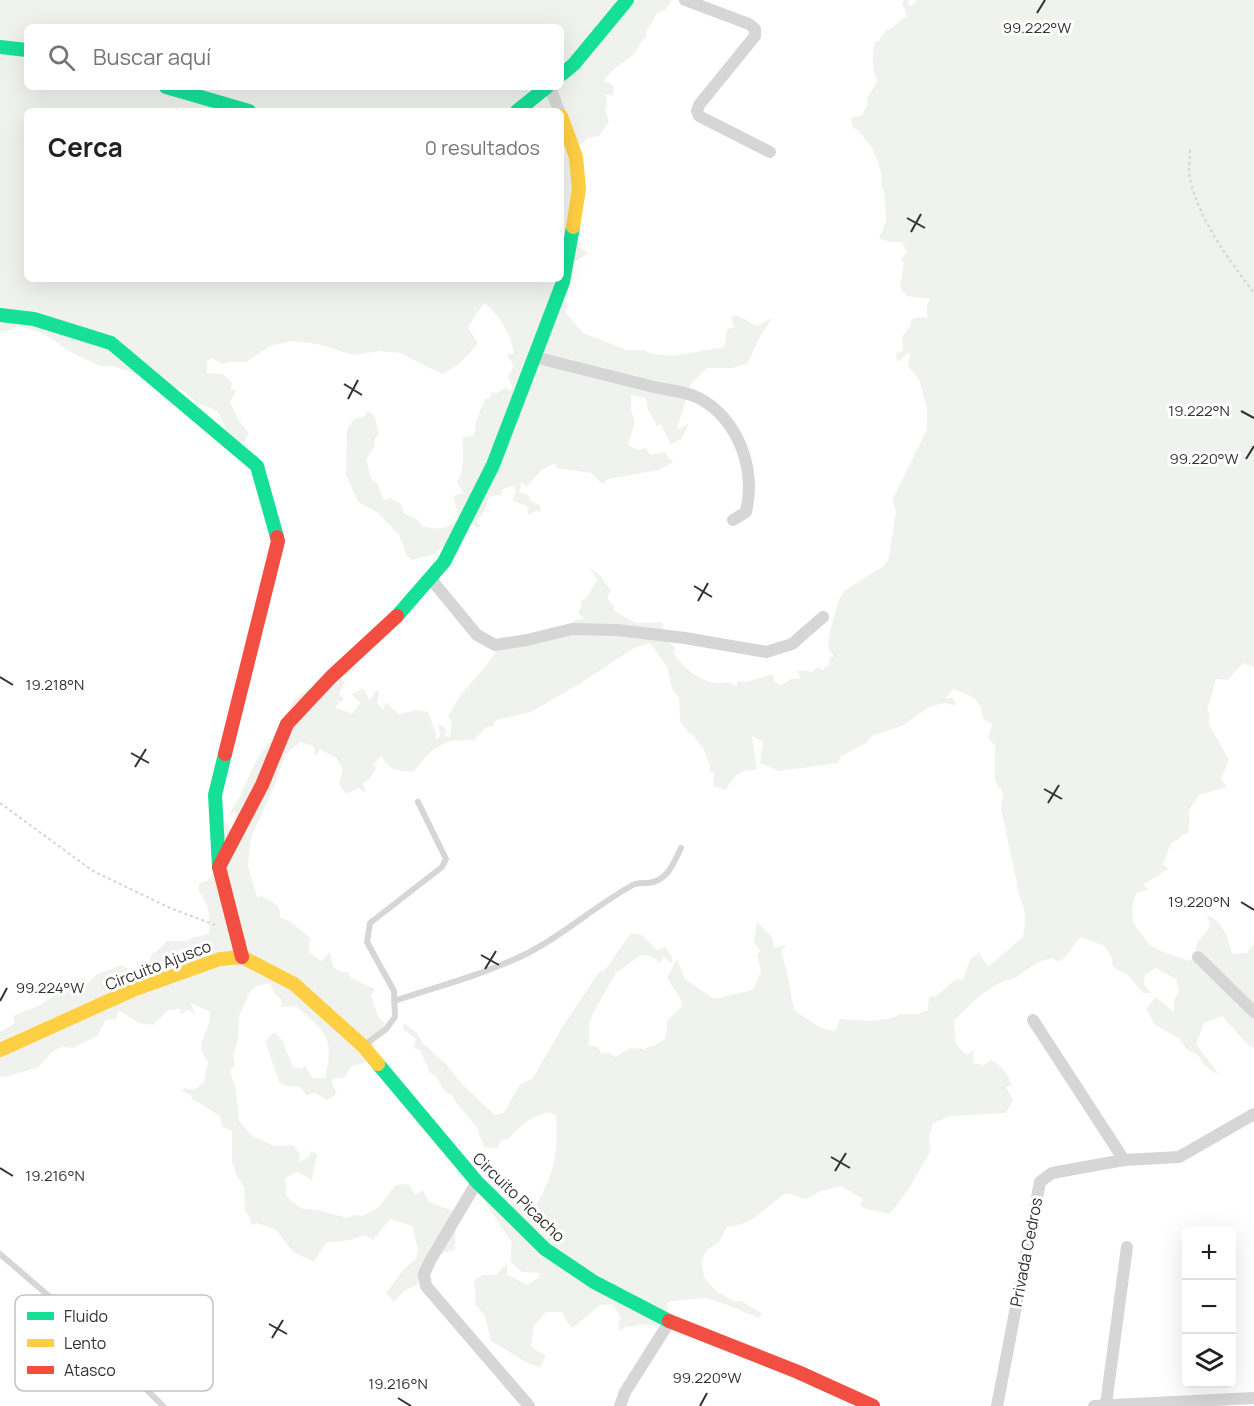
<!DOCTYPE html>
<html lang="es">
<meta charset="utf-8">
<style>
:root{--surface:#fff;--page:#f6f6f6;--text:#202124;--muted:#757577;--line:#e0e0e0}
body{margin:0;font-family:Manrope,sans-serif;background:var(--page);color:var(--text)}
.controls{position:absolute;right:18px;bottom:18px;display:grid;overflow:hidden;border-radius:9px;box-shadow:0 6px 24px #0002}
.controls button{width:54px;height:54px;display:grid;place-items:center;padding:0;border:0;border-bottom:2px solid var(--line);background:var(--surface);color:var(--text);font:30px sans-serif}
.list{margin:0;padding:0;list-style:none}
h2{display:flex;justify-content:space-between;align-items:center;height:78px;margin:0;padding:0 24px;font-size:26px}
h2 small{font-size:20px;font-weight:400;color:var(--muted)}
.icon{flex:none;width:33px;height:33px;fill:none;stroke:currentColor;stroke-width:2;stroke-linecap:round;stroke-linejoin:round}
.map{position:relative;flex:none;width:1254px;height:1406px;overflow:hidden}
.search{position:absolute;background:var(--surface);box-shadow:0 6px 24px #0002;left:24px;top:24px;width:540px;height:66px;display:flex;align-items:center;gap:15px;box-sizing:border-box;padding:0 21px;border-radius:9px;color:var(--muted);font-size:22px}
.panel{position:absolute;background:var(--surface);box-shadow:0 6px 24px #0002;left:24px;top:108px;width:540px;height:174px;border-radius:9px}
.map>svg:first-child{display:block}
</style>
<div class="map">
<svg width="1254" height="1406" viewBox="0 0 1254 1406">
<rect width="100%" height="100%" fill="#fff"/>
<path fill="#f0f3ed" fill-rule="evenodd" d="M0 0H672L665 10 658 12 646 32 647 36C640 41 639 49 633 55 622 64 612 69 604 81L614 86 613 96 606 94 607 106 605 109 609 122 599 136 588 138 578 146 574 244 589 253 567 266 561 253V111H27V279H558L557 284 568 307 565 312 583 333 627 350H644L651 354 673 356 724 347 727 329 734 327 731 318 737 315 757 326 773 317 760 336 748 363 733 368H707L691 384 677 429 681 428 689 423 682 439 671 444 661 425 657 426 648 410 646 398 631 395V410L635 422 628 445 638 450 646 448 651 455 664 452 673 462 659 470 608 479 602 484 592 473 556 468 555 464C541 467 535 477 527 487L522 482 519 492 528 495 532 502 540 505 541 512 536 511 528 515 527 506 513 501 516 489 513 486 503 489 501 495 489 496 485 510 477 520 480 527 474 526 467 520 449 542 434 554 412 560 407 556 399 535 378 513 358 502 346 475 347 429 354 419 365 416 368 411 374 415 379 433 374 441 375 446 366 460 372 480 377 482 384 500 391 498 401 504 404 513 418 520 422 526C437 530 448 530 459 518L453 496 463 493 457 482C465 469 463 452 462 438L474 435 477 418 485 399 489 398 492 392 498 393 505 387 510 391 512 387 508 376 514 366 507 355 514 353C511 334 499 315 484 303L468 327 478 344 458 365 442 374 400 353 379 351 353 355 318 344 292 341 270 346 246 362H230L222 364 212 358 207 362V373L222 374 232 382 231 389 236 391 230 402 239 421 249 433 243 445 228 433 217 411 196 402 182 390 113 366H100L74 354 44 334 20 326 5 332 0 331ZM27 27H561V87H27Z
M904 0H908L910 7 917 0H1254V667L1243 663 1228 680 1216 679 1207 711 1210 713 1209 724 1229 760 1221 779 1227 787 1199 795 1188 812 1190 820 1188 833C1180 834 1179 841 1171 843L1163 865 1169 869 1144 884 1148 890 1136 893 1132 909 1133 923 1150 945 1161 951 1189 961 1195 957 1196 945 1210 926 1207 915C1223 921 1229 939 1232 954L1247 953 1254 943V1048L1248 1045 1222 1016 1204 1023 1196 1044 1220 1076 1204 1065 1198 1055 1186 1049 1179 1038 1155 1025 1146 1008 1156 997 1174 1012V999L1179 992 1176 979 1156 968 1145 975 1144 984 1151 993H1143L1128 975 1113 967 1111 956 1103 945 1080 937C1073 946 1068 956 1059 962L1052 958C1033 963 1031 968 1015 978 1011 980 1006 980 1002 982 982 991 969 1007 954 1020L956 1044 966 1055 974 1050 973 1063 984 1065 991 1060C1000 1064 1009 1075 1012 1085L1006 1087 1013 1100 1006 1113 949 1116 933 1124 929 1137 931 1151 908 1190 890 1214 862 1208 860 1204 863 1199 841 1186 821 1191 806 1199 786 1193C766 1206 753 1226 727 1227L719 1242 708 1249 701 1261 704 1277 716 1291 734 1301H741L763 1314 758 1318 725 1304 706 1298 672 1301 667 1303 669 1318 657 1326 643 1324 630 1327 627 1326 620 1331 618 1324 621 1318 613 1304 600 1305 573 1328 566 1321 562 1312H546L534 1326 531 1346 546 1356 540 1368C520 1361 509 1351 491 1341L485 1316 476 1305 474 1280 483 1275H496L507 1263V1274L527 1285 538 1278 541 1273 522 1272 510 1261 512 1243 485 1202 490 1185 496 1184 505 1190H512L519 1200 536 1205C555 1174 558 1151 556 1116L550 1112C529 1117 522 1125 507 1140H501L497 1148 484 1147 476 1126 454 1100 453 1096 443 1090 436 1076 430 1073 420 1050 413 1048 416 1039 403 1029 404 1023 417 1033 422 1042 446 1064 461 1083 495 1115 504 1112 520 1084 533 1078 561 1029 599 972 605 970 631 933 642 935 657 950 666 947 672 957V963L663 957 660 963 651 956 641 955 616 973 597 1006 589 1022V1046H598L601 1054 608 1052 615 1057 630 1048 644 1049 658 1044 666 1038 667 1021 682 1006 681 1000 667 978 677 959 685 979 714 999 753 990 761 971 757 955 760 950 754 943 757 922 772 937 774 948 786 945 781 953C788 971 790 990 794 1010L821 1028 835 1031 840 1019 872 1021 893 1018 900 1014H917L928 1010 929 997 936 996 956 979 963 980 970 959 979 953 988 967 1023 937C1024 928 1026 921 1025 913 1023 902 1017 895 1017 884L1001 809 1003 793 995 781V746L988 738 992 724 983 719C982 699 971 696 954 689L945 699 952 697 957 706 945 703 929 707 902 726 873 735 865 744 852 750 841 757 838 763 779 771 760 763 763 742 752 736 757 770C740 769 734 775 726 790L713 786 714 773 710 771V765L703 748 692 734 687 731 680 721 679 698 672 689 667 667 650 643 634 648 581 683 531 712 496 720 493 726 485 728 474 740 449 741 430 752 413 772C399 771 387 770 382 756L373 765 376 768 370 778 363 784 366 793 358 788 346 794 339 784 343 769 336 758 320 749 316 757 313 746 300 742 286 754 273 789 251 838 248 866 257 897 262 896C272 902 281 904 280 917L291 922 310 938 309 952 321 961 330 952 333 967 341 972H348L351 978 375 989 371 996 378 1016 384 1023 382 1037 374 1035V1055L365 1063 351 1066 345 1077 333 1079 331 1082 337 1094 327 1100 315 1093 307 1095 300 1087 287 1086 279 1082 265 1041 274 1032 284 1042C284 1051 291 1057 293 1067L302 1069 304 1065 313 1078H325C335 1036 325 1032 296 1006L281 1007 282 1000 275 994 270 983 258 986 251 990 239 1016 238 1039 233 1056 235 1064 230 1072 236 1089 239 1121 252 1136 274 1146 293 1145 300 1154 299 1163 309 1156 311 1151 317 1154 312 1180 297 1172 285 1178 286 1196 300 1208 322 1211 347 1218 354 1215 363 1216 379 1207 395 1185 409 1184 415 1195 423 1190 429 1202 456 1212 455 1250 439 1254 418 1284 404 1291 394 1302 386 1293 403 1270 416 1259 418 1249 412 1226 390 1219 373 1240 365 1235 350 1240 326 1243 314 1262 293 1252 276 1230 257 1223 251 1225 250 1218 245 1211 244 1187 237 1176 232 1162V1131L222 1127 220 1116 192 1099 191 1095 181 1091 185 1088 194 1090 204 1082 208 1062C191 1040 212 1034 210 1012L191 1003 196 1016 189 1010 181 1014 180 1009 169 1010 153 1025 138 1023 119 1010 116 1019 106 1020 97 1036 73 1048 62 1047 52 1052 38 1067 6 1077 0 1076V1032L15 1023 13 1016 40 1005 56 994 88 983 97 974 122 965 132 971 140 983 151 985 149 964 152 953 156 952 167 941H189L191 938 209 934C210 917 210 905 199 892V883L208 881 216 866 223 819 230 829 237 827 235 811 227 818 241 794 258 757 275 734 294 700 307 689 326 687 343 663 355 670 342 676 344 684 339 694 344 699 335 707 352 714 360 703 352 694 363 688 370 700 377 690 379 693 377 704 383 710 386 702 398 714 418 710 428 712 436 733 435 740 440 736 439 724 447 730 444 736 450 737 452 722 448 717C452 710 455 702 460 696 471 680 486 670 495 652L570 627 574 620 584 619 578 612 581 607V601L587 597 597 580 589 567 600 575 611 591 607 598 615 607 613 610 636 623 662 622 668 641 675 648 674 654C686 671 708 688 728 682L736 686 738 681 746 682 773 674 775 682 781 685 791 679H801L797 671 807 670 810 673 819 667 822 670 829 665 830 657H834L828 648 829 635 839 599 845 590 885 565 889 557 896 511 892 500 927 429V408L919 379 908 367 910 352 897 362 896 354 903 350 902 337 908 329 912 319 921 317 927 318V306L930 299 907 296 900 287 904 262 901 259 907 252 902 242H890L879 238 886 221 884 191 881 184 882 174 872 148 859 131 853 128 850 118 862 115 868 104 867 99 877 82C872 68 872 56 875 41H879L886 30C896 29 896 19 908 17L902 3Z"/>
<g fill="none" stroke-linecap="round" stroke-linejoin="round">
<path stroke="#d4d4d4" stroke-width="2" stroke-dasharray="3 3" stroke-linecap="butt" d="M1190 150C1190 159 1188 170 1190 179 1200 222 1228 258 1254 293
M0 803 93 871 170 908 218 926"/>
<path stroke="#d6d6d6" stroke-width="6" d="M394 1001C439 986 486 974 528 953 565 934 595 906 631 886 636 882 643 883 649 883 668 880 673 864 681 848
M363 1046 386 1029 395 1017 394 991 367 942 370 923 442 867 446 859 418 802
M0 1254 72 1316 163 1406"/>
<path stroke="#d6d6d6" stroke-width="12" d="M685 0 749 24 755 29V36L699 105 697 111 699 116 770 152
M550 87 559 111
M534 357C573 367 611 376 650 386 665 390 685 391 699 398 739 420 756 469 746 512L733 520
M430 578 477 635 495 645 527 640 572 629 617 630 685 638 766 652 792 644 823 617
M1198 957 1254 1012
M1033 1020 1124 1160
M477 1182 430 1261 424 1274 426 1286 529 1406
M1106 1404 1127 1247
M620 1406 625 1392 670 1321
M997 1406 1040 1182 1052 1173 1124 1160 1179 1157 1254 1114
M1094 1406 1254 1398"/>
<path stroke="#16e098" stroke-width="14" d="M0 47 27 50
M561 75 574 64 627 0
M166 87 249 111
M517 111 547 87
M0 315 34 319 111 343 257 466 277 537
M397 616 444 562 493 465 563 282 573 227
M219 867 215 795 225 754
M378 1064 477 1182 545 1249 594 1282 669 1321"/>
<path stroke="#ffcf43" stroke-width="14" d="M561 116 576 157 579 189 573 227
M0 1050 133 990 220 959 242 957 294 984 363 1046 378 1064"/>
<path stroke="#f24e42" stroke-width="14" d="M225 754 278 541 277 537
M242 957 219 867 262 785 287 724 331 677 397 616
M669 1321 798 1372 873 1406"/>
</g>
<path fill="none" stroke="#323232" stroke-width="2" d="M1037 13 1045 0M907 218 925 228M911 232 921 214M344 384 362 395M348 399 358 380M1241 411 1254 418M1246 459 1254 446M694 586 712 597M698 601 708 583M0 677 13 685M131 753 149 763M135 767 146 749M1044 789 1062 799M1048 803 1059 785M1241 902 1254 910M481 955 499 965M485 969 496 951M0 1001 7 988M831 1157 850 1168M0 1168 13 1176M835 1171 846 1153M269 1324 287 1334M272 1338 283 1320M398 1398 411 1406M700 1406 707 1393"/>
<g text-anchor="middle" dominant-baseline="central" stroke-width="6" stroke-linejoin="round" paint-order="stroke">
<g font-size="16" fill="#323232" stroke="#fff">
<text transform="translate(158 965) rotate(-21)">Circuito Ajusco</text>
<text transform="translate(519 1197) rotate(44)">Circuito Picacho</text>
<text transform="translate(1026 1252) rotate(-79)">Privada Cedros</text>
</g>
</g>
<rect x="15" y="1295" width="198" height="96" rx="9" fill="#fff" stroke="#c2c2c2" stroke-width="1.5"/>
<rect x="27" y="1312" width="27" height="8" fill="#16e098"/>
<rect x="27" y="1339" width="27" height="8" fill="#ffcf43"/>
<rect x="27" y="1366" width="27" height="8" fill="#f24e42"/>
<g font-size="16" fill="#323232">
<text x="64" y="1322">Fluido</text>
<text x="64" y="1349">Lento</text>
<text x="64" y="1376">Atasco</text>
</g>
<g font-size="15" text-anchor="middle" fill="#323232" stroke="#fff" stroke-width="6" stroke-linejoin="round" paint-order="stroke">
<text x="1037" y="33">99.222°W</text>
<text x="1199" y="416">19.222°N</text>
<text x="1204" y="464">99.220°W</text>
<text x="55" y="690">19.218°N</text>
<text x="1199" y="907">19.220°N</text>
<text x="50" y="993">99.224°W</text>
<text x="55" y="1181">19.216°N</text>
<text x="707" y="1383">99.220°W</text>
<text x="398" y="1389">19.216°N</text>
</g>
</svg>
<div class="controls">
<button>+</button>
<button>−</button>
<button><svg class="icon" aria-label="layers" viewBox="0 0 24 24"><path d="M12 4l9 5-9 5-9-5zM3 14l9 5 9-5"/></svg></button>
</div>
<div class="search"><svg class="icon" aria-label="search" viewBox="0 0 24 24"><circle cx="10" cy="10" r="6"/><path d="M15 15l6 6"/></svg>Buscar aquí</div>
<section class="panel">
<h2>Cerca<small>0 resultados</small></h2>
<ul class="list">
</ul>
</section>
</div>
